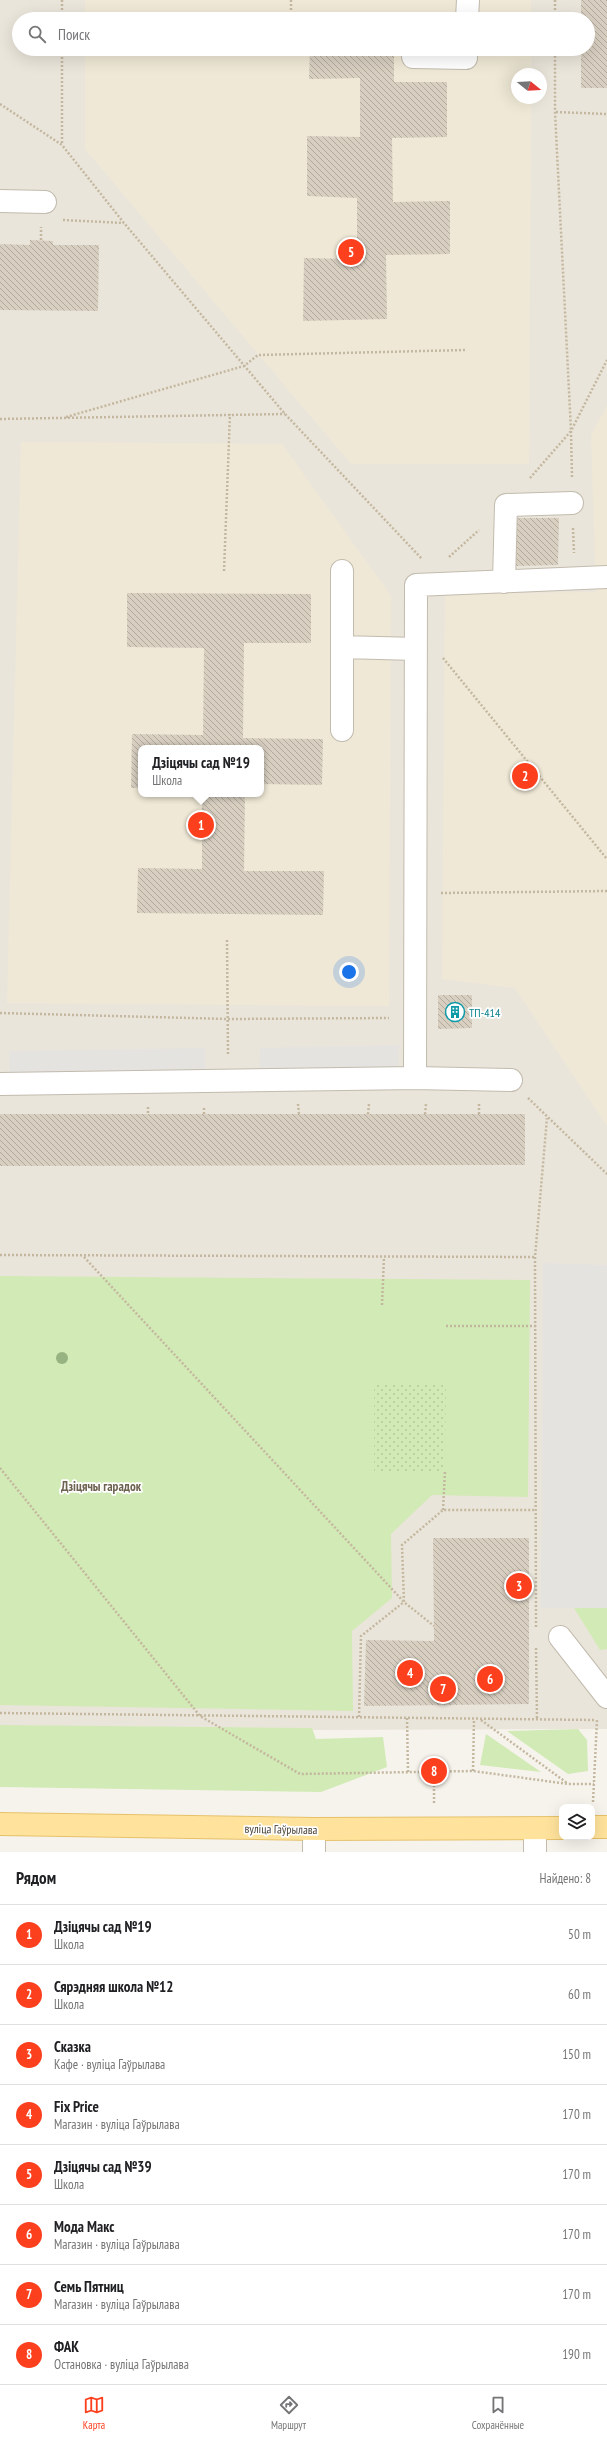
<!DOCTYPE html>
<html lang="ru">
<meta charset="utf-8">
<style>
:root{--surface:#fff;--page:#f6f6f6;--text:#202124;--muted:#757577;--line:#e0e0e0;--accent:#fc3f1d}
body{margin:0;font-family:"PT Sans Narrow",sans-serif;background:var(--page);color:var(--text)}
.controls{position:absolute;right:12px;bottom:12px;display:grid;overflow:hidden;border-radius:8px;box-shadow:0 4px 16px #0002}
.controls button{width:36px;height:36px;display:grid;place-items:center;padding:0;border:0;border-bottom:1px solid var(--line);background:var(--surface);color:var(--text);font:20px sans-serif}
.compass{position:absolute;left:511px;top:68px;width:36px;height:36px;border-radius:50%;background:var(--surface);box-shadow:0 4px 16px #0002;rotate:108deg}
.you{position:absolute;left:349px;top:972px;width:14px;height:14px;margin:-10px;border:3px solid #fff;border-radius:50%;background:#1a73e8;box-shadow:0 0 0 6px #1a73e833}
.badge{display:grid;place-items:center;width:26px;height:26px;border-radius:50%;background:var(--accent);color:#fff;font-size:13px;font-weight:700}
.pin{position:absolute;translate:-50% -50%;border:2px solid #fff;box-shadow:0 1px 4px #0006}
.popup{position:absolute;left:138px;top:745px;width:126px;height:52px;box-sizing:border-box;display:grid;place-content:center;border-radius:8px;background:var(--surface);filter:drop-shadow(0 1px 3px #0005);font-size:13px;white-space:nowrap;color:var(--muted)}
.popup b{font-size:15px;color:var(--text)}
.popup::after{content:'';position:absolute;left:50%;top:100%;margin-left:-8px;border:8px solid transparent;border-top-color:var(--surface)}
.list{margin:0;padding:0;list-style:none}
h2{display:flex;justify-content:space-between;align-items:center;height:52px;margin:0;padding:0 16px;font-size:17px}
h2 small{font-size:13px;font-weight:400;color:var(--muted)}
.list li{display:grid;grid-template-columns:26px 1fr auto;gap:12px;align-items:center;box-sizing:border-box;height:60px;padding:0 16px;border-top:1px solid var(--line)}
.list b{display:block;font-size:15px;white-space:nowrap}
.list p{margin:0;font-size:13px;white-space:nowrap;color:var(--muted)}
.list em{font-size:13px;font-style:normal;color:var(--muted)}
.icon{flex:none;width:22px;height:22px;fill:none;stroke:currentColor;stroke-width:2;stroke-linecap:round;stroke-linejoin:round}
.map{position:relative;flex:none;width:607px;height:1852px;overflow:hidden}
.search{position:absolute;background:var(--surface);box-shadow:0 4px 16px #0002;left:12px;right:12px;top:12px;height:44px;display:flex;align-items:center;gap:10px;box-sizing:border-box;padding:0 14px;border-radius:22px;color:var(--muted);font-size:15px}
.sheet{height:532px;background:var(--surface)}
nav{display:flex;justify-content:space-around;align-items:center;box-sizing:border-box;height:56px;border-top:1px solid var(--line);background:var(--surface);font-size:11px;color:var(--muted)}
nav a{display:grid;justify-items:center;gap:2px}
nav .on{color:var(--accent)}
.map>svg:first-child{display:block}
</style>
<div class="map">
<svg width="607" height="1852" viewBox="0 0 607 1852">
<defs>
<pattern id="park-dots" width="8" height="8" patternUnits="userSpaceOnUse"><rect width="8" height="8" fill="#d2eab5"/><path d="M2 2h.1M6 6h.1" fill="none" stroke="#b6ca9c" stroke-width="1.8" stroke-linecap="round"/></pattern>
<pattern id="building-back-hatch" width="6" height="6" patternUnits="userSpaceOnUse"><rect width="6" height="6" fill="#d8cfc1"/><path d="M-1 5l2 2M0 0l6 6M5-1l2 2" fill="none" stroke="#b1aa9e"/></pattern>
</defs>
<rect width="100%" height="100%" fill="#f6f3ec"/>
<path fill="#eae5da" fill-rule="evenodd" d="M0 0H607V1729L0 1731ZM19 19H588V49H19ZM517 74H541V98H517ZM141 748H261V794H141Z"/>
<path fill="#efe8d6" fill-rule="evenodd" d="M85 0H531V19H85Z
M85 49H531V74H517V98H531L529 464H351L85 149Z
M607 406V1126L515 988 442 979 445 594 596 592 591 435Z
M21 442 282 444 391 596 389 1006 7 1003ZM141 748H261V794H141Z"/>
<path fill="#d2eab5" d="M0 1276 530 1280 528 1497 432 1495 391 1534 392 1598 352 1631 353 1711 0 1705Z
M574 1608H607V1649L600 1650Z
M0 1725 312 1728 316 1739 383 1737 387 1767 321 1792 0 1787Z
M578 1729 587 1740 588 1771 568 1774 507 1731Z
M486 1734 541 1772 480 1765Z"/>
<path fill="url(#park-dots)" d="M374 1384H446L445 1471 374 1472Z"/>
<path fill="#e5e3e0" d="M399 1045 398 1078 259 1081 260 1048Z
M205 1048V1082L10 1084 9 1051Z
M543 1263 607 1265V1608H541Z"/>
<path fill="url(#building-back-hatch)" d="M581 0H607V88H581V49H588V19H581Z
M310 49H394V82H447V137L392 138 393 202 450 201V254L386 255 387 319 303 321 304 258 357 259V198L307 196V136L360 137V78L309 79Z
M30 240 53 241V245H99L98 311 0 310V244L30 245Z
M515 518H559L558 565 516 566Z
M127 593 311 594V643H244L243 738 323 739 322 785 261 784V748H141V788H131L132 734 203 735 204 648 127 647Z
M202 794H245L244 871H324L323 915 137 913 138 868 202 869Z
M438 995H472V1028L438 1029Z
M0 1114H525V1165L0 1166Z
M433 1538H529V1704L364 1706 366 1640 434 1641Z"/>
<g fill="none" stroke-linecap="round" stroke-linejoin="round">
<defs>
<path id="minor" d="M467 19 468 0
M413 57 466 58V49
M0 201 45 202
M504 582 506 505 572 503
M342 647 416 649
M342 730V571
M415 1078 416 585 607 577
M0 1084 415 1078 511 1080
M560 1637 607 1697
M535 1829V1852
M314 1852V1829"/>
<path id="major" d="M0 1824 314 1829 562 1828
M592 1827H607"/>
</defs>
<use href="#minor" stroke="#c2bbae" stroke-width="24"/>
<use href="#major" stroke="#e6c16a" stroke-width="24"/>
<path stroke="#c4b79f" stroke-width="2.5" stroke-dasharray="2 2" stroke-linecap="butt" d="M62 0V19
M291 0V19
M555 0V19
M62 49V144
M0 104 62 145 124 223 285 414 422 559
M556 112 607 114
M63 220 124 223
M41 240V227
M66 417 244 366 258 355 465 350
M0 419 285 414
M572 477 571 431 607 360
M530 478 571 431 555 112V49
M573 528 574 553
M449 557 479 530
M224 571 230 414
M443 658 607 859
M441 893 607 891
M227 940 228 1055
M0 1013 228 1019 389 1018
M528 1098 607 1174
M298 1104 299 1114
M479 1104V1114
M148 1107V1114
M204 1114V1107
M368 1114 369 1104
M425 1114 426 1104
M0 1255 535 1257
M84 1257 404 1602 434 1626
M382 1305 384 1257
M446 1326H536
M0 1468 200 1716 300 1774 473 1771 568 1784H594
M443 1510 445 1471
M536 1627 535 1257 547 1118
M536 1648 537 1719
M0 1713 595 1720
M359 1717 361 1636 404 1602 402 1545 443 1510H534
M407 1718 408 1772
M481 1720 567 1783
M473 1771 474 1719
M593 1802 597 1720
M434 1803V1771"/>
<use href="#minor" stroke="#fff" stroke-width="22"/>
<use href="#major" stroke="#ffe39c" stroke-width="22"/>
</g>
<circle fill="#97b381" cx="62" cy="1358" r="6"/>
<defs>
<symbol id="building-ring" viewBox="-11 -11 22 22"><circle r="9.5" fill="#fff" stroke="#0f9aa8" stroke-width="1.5"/><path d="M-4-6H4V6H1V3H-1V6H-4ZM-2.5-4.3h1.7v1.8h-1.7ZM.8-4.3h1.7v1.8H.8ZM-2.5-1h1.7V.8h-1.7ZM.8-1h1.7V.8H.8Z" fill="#0f9aa8"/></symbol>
</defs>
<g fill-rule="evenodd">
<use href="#building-ring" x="444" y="1001" width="22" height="22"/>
</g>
<g text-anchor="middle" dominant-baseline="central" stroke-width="3.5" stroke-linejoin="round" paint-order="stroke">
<g font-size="12" fill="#0d838f" stroke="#fff" text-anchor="start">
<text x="469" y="1012">ТП-414</text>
</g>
<g font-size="12" fill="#4b4439" stroke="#fff">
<text transform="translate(281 1829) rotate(1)">вуліца Гаўрылава</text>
</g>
<g font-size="13" font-weight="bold" fill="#6e6250" stroke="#fff">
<text x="101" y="1486">Дзіцячы гарадок</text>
</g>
</g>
</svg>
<div class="controls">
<button><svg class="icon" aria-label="layers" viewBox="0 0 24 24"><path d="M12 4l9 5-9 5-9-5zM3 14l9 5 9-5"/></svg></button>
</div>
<svg class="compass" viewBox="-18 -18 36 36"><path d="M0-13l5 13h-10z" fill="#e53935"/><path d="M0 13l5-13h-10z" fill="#757577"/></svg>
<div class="you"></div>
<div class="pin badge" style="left:201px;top:825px">1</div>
<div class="popup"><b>Дзіцячы сад №19</b>Школа</div>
<div class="pin badge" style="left:525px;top:776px">2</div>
<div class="pin badge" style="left:519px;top:1586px">3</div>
<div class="pin badge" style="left:410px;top:1673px">4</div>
<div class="pin badge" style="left:351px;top:252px">5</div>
<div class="pin badge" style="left:490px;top:1679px">6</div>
<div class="pin badge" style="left:443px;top:1689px">7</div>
<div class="pin badge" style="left:434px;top:1771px">8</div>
<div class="search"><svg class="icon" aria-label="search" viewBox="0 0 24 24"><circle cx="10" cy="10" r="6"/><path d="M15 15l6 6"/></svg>Поиск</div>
</div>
<section class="sheet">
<h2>Рядом<small>Найдено: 8</small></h2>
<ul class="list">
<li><span class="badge">1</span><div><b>Дзіцячы сад №19</b><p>Школа</p></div><em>50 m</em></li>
<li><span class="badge">2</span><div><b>Сярэдняя школа №12</b><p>Школа</p></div><em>60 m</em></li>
<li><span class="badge">3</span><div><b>Сказка</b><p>Кафе · вуліца Гаўрылава</p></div><em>150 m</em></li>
<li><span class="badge">4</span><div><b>Fix Price</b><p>Магазин · вуліца Гаўрылава</p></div><em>170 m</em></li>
<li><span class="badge">5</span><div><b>Дзіцячы сад №39</b><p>Школа</p></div><em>170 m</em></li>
<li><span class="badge">6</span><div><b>Мода Макс</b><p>Магазин · вуліца Гаўрылава</p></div><em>170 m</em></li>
<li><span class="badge">7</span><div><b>Семь Пятниц</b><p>Магазин · вуліца Гаўрылава</p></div><em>170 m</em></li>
<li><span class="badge">8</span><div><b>ФАК</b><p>Остановка · вуліца Гаўрылава</p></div><em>190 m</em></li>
</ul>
</section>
<nav>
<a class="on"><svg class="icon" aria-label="map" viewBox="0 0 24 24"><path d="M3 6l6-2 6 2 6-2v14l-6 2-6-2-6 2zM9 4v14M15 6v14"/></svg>Карта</a>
<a><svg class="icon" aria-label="directions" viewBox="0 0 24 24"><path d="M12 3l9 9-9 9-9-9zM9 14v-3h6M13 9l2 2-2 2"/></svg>Маршрут</a>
<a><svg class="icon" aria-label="saved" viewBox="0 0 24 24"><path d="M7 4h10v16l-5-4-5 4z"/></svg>Сохранённые</a>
</nav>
